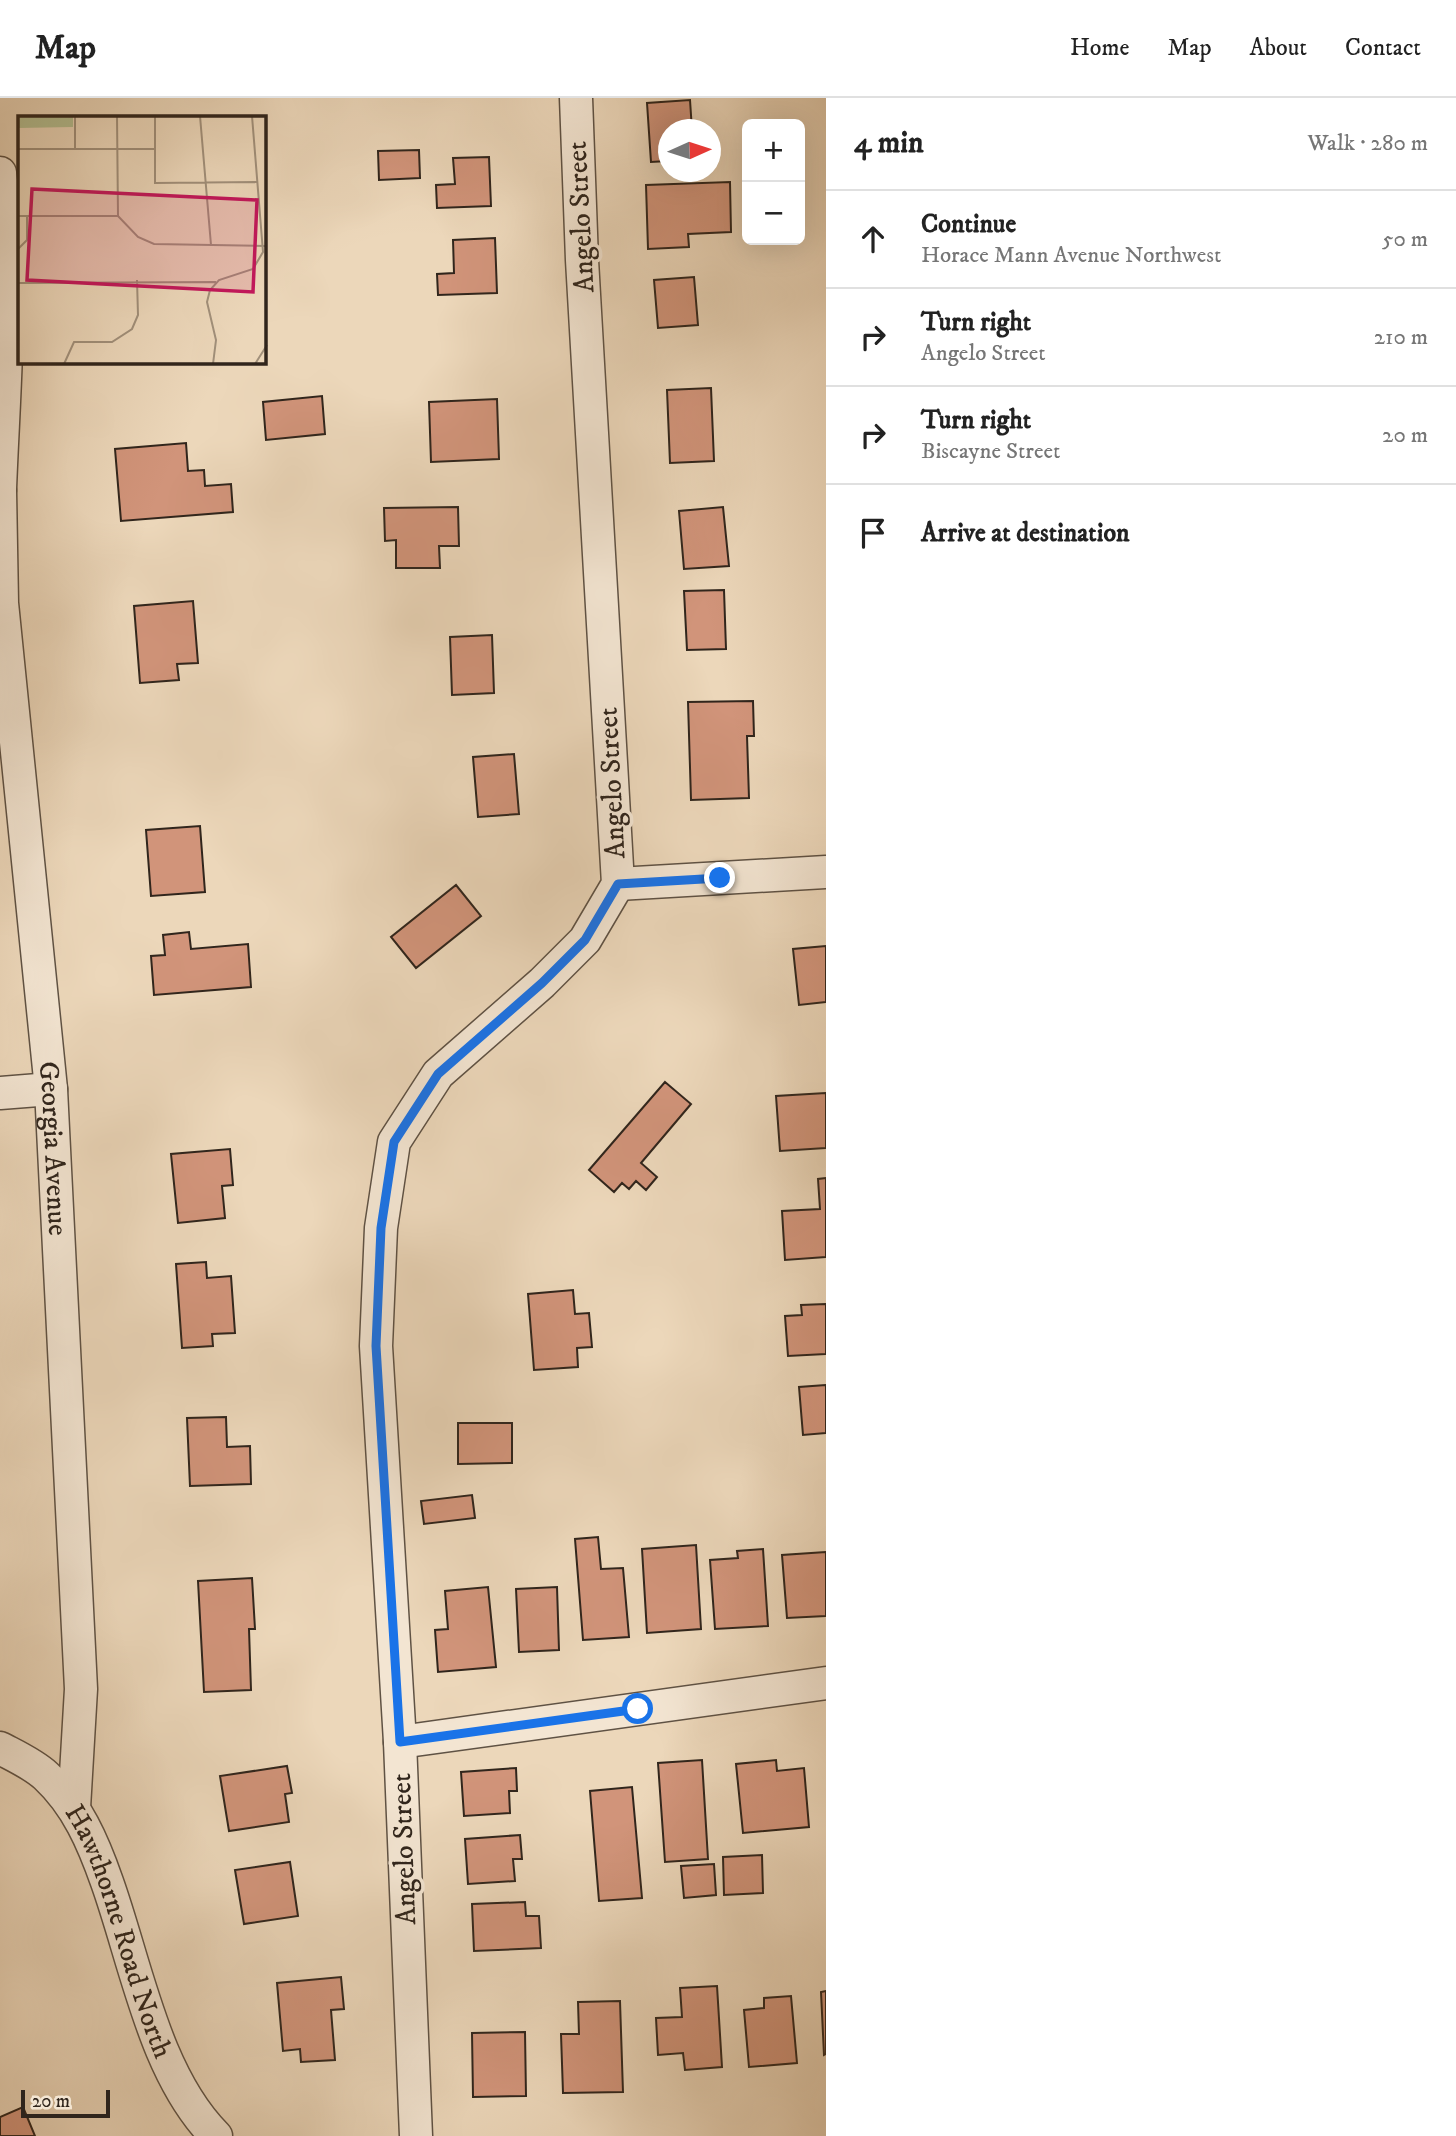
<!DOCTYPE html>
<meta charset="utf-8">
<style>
:root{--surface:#fff;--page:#f2f2f2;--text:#222;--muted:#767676;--line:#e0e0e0}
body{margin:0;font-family:"IM FELL DW Pica",serif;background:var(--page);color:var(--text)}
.controls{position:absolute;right:21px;top:21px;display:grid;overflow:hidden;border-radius:10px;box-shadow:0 7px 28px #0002}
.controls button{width:63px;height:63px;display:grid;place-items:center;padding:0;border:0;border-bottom:2px solid var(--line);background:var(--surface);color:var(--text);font:35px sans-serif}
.compass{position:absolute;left:658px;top:21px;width:63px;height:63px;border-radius:50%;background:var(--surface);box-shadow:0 7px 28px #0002;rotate:87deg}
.scale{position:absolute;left:21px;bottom:18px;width:89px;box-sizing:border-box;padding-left:7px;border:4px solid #30251c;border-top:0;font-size:19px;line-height:24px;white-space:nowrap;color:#30251c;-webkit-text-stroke:5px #f3e5d2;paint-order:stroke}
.stop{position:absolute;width:21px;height:21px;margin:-16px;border:5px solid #1a73e8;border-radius:50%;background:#fff}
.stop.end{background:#1a73e8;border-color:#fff;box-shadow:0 2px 7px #0008}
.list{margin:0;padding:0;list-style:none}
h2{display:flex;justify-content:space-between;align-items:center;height:91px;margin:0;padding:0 28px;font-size:30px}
h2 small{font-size:23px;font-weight:400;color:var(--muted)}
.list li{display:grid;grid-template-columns:46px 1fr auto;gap:21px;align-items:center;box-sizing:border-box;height:98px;padding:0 28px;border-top:2px solid var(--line)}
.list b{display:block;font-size:26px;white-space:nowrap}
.list p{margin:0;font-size:23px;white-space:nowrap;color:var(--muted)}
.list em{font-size:23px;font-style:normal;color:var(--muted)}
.icon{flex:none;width:38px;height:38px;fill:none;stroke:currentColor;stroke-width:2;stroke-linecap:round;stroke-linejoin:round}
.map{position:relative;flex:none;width:826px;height:2038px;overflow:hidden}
header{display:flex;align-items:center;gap:42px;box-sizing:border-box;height:98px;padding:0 35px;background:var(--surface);border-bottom:2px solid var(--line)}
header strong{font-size:33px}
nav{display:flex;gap:38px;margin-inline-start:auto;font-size:24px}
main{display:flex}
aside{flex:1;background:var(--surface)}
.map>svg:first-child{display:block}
</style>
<header>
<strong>Map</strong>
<nav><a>Home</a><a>Map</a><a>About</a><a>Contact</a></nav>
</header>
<main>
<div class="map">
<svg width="826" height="2038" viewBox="0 0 826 2038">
<rect width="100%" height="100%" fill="#ecd7ba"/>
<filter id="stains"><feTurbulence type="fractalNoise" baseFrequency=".00286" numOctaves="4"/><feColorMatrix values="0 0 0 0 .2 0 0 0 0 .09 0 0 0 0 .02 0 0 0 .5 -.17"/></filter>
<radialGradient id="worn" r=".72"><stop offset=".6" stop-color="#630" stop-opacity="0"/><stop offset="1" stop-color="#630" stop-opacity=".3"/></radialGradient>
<path fill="#d1947a" stroke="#30251c" stroke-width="2" d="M690 2 692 32H668V63L651 64 647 5Z
M419 52 420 80 379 82 378 53Z
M489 59 491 108 437 110 436 87 455 86 453 60Z
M730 84 731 134 688 136 689 149 648 151 646 87Z
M495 140 497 195 438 197 437 176 454 175 453 142Z
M694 179 698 227 658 230 654 182Z
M711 290 714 363 670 365 667 292Z
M322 298 325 336 266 342 263 304Z
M497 301 499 361 431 364 429 304Z
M186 345 188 373 204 372 205 388 231 386 233 414 121 423 115 351Z
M458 409 459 448H439L440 470H396V442L385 443 384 410Z
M723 409 729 468 684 471 679 413Z
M724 492 726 551 687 552 684 493Z
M193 503 198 565 177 566 179 582 140 585 134 508Z
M492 537 494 595 452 597 450 539Z
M753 603 754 638H747L749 700 691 702 688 604Z
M514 656 519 716 478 719 473 659Z
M200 728 205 794 151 798 146 732Z
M456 787 481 818 416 870 391 839Z
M189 834 191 851 248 846 251 889 154 897 151 858 165 857 163 837Z
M826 848V904L799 907 793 851Z
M665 984 691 1006 641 1065 657 1079 646 1092 636 1083 629 1091 622 1085 614 1094 589 1072Z
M826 995V1050L780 1053 776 998Z
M230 1051 233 1087 222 1088 225 1120 178 1125 171 1056Z
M826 1080V1159L785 1162 782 1113 820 1111 818 1081Z
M206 1164 207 1180 231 1178 235 1235 212 1236 213 1248 182 1250 176 1166Z
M573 1192 575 1216 589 1215 592 1249 577 1250 578 1269 534 1272 528 1196Z
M826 1206V1256L788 1258 785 1218 802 1217 801 1207Z
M826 1287V1335L803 1337 799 1289Z
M226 1319 227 1349 250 1348 251 1386 190 1388 187 1320Z
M458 1325H512V1365L458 1366Z
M472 1397 475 1420 424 1426 421 1403Z
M598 1439 601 1471 623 1470 629 1539 583 1542 575 1441Z
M696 1447 701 1531 647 1535 642 1451Z
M763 1451 768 1528 715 1531 710 1462 738 1460 737 1453Z
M826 1454V1518L787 1520 782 1457Z
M252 1480 255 1531H249L251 1592 204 1594 198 1483Z
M488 1489 496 1569 438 1574 435 1532 448 1531 445 1493Z
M557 1489 559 1552 519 1554 516 1491Z
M702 1662 708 1761 665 1764 658 1665Z
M776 1662 777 1673 804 1670 809 1729 743 1735 736 1666Z
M287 1668 292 1695 285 1696 289 1724 229 1733 220 1678Z
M516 1670 517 1693H509L510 1715 464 1718 461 1674Z
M632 1689 642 1800 599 1803 590 1693Z
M520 1737 522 1761H513L515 1783 468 1786 465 1741Z
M762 1757 763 1795 724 1797 723 1759Z
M290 1764 298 1818 244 1826 235 1772Z
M714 1766 716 1797 684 1800 681 1768Z
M525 1804 526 1818H539L541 1850 474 1853 472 1806Z
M341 1879 344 1911 331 1912 335 1962 301 1964 300 1951 283 1953 277 1885Z
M717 1888 722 1969 685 1972 683 1955 658 1957 656 1920 682 1919 680 1890Z
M826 1893V1956L824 1957 821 1894Z
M791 1898 797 1965 749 1969 744 1912 764 1910V1900Z
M620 1903 623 1994 563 1995 561 1936H579L578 1904Z
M525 1934 526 1998 473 1999 472 1935Z
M23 2009 35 2038H0V2019Z"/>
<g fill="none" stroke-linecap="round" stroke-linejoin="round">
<defs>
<g id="minor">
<path d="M0 75C14 179 4 286 0 391"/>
<path id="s1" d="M0 393 2 505 51 991 81 1591 74 1710"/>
<path d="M618 786 826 774"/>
<path d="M0 995 51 991"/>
<path d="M400 1644 826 1585"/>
<path id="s2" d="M0 1650C15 1658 33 1666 46 1678 77 1707 93 1744 107 1784 136 1865 154 1976 216 2038"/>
<path d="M416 2038 400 1644 376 1248 381 1130 394 1044 438 976 542 885 585 842 618 786 582 162 576 0"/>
</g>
</defs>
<use href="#minor" stroke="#5f5244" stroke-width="35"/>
<use href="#minor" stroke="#f3e5d2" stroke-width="32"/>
</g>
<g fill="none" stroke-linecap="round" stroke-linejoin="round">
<path stroke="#1a73e8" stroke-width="9" d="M638 1611 400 1644 376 1248 381 1130 394 1044 438 976 542 885 585 842 618 786 720 780"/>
</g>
<g text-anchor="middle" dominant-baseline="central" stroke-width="7" stroke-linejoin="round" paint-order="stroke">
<g font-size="28" fill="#30251c" stroke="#f3e5d2">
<text transform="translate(581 119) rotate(-93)">Angelo Street</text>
<text transform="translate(612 685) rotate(-93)">Angelo Street</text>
<text stroke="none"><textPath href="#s1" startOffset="660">Georgia Avenue</textPath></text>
<text transform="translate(404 1751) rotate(-92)">Angelo Street</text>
<text stroke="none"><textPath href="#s2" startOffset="228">Hawthorne Road North</textPath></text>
</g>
</g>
<g transform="translate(18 18)">
<rect width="248" height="248" fill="#ecd7ba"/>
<path d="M1 0H55V11L1 12Z" fill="#b4bf92"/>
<path fill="none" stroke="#a1907b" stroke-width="2" d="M57 0V32M99 0 100 100M137 0V67L240 66M182 0 193 129M0 33H137M0 100H100L120 121 136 128 247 130M0 133 9 124V100M0 167 198 166M46 248 56 226H94L114 213 120 199 119 164M195 248 198 224 189 186 192 174 201 164 235 153 245 136 234 0M237 248 249 229"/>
<path fill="#c2185b" fill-opacity="0.15" stroke="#c2185b" stroke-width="3.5" d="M14 73 239 84 235 176 9 164Z"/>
<rect width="248" height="248" fill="none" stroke="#30251c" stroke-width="3.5"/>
</g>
<rect width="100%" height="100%" filter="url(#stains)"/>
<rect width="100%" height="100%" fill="url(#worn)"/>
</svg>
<div class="controls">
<button>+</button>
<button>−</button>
</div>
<svg class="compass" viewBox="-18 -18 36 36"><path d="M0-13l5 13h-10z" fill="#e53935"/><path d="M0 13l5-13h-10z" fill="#767676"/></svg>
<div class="scale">20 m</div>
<div class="stop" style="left:638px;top:1611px"></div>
<div class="stop end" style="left:720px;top:780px"></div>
</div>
<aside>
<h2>4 min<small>Walk · 280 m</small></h2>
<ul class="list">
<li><svg class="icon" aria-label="ahead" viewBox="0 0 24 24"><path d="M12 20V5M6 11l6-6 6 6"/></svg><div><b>Continue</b><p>Horace Mann Avenue Northwest</p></div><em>50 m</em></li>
<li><svg class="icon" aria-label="right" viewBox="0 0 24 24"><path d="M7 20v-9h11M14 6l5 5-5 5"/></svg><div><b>Turn right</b><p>Angelo Street</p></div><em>210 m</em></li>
<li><svg class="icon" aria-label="right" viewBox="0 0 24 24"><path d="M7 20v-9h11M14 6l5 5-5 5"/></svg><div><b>Turn right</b><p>Biscayne Street</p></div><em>20 m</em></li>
<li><svg class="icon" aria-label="arrive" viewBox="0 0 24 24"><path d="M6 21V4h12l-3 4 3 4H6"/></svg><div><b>Arrive at destination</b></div></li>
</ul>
</aside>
</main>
